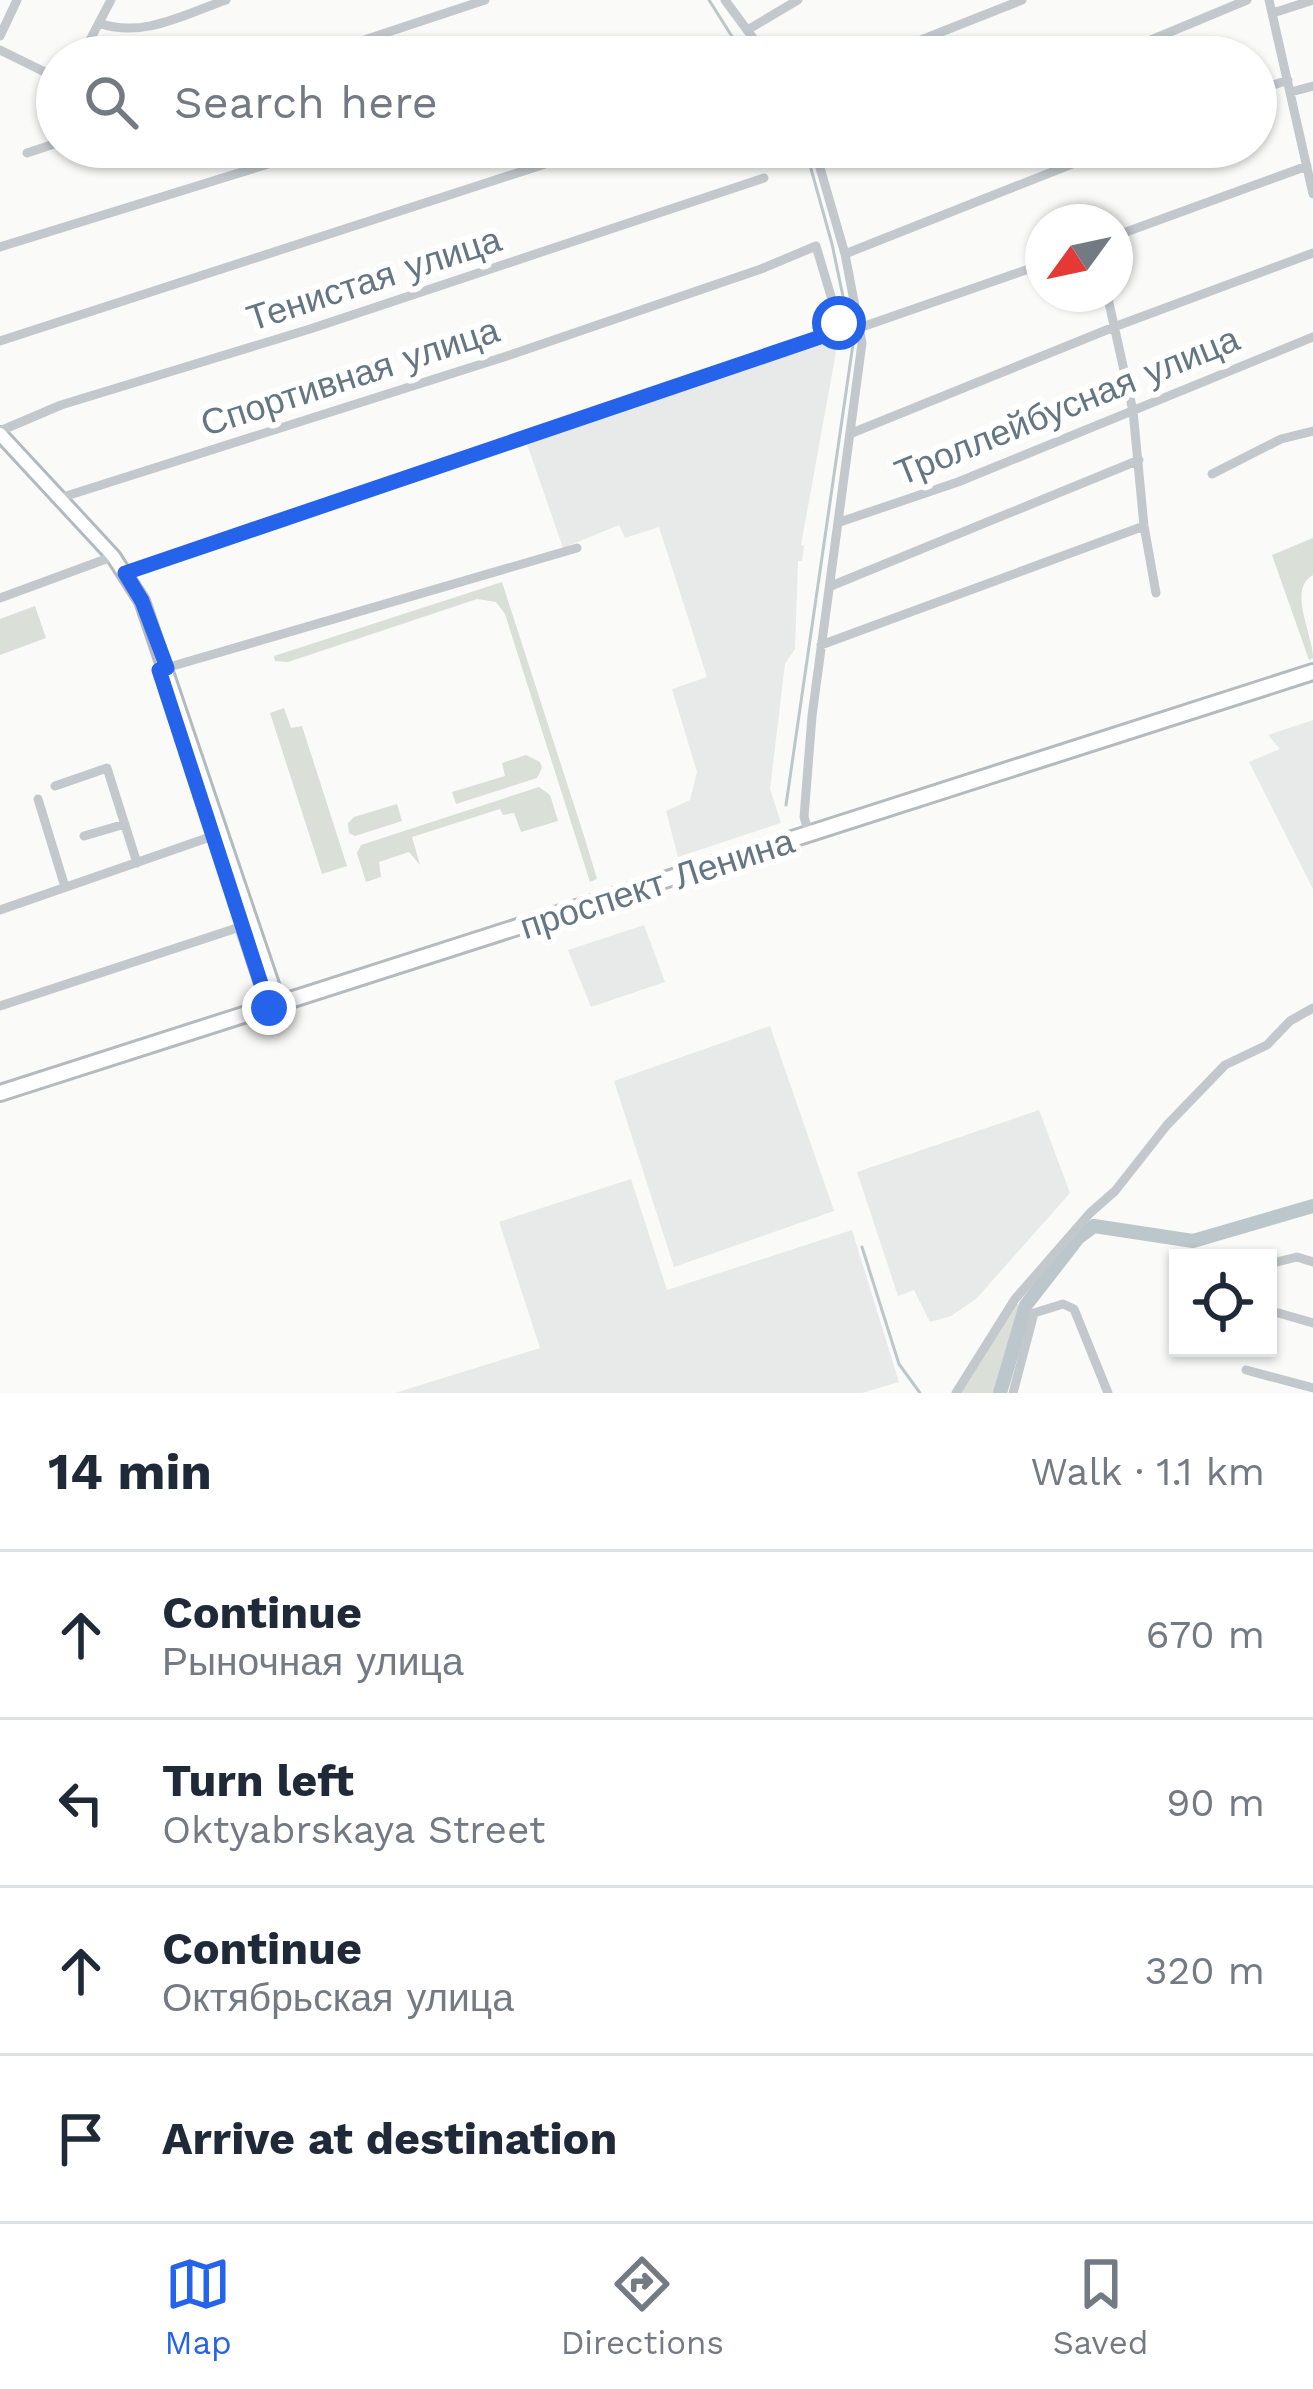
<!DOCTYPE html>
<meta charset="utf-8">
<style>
:root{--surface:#fff;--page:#f2f2f3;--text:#1f2937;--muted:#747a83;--line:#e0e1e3;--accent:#2563eb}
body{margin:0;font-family:"Work Sans",sans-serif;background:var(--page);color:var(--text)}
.controls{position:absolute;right:36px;bottom:36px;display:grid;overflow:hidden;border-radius:0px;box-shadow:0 3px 9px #0004}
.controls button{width:108px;height:108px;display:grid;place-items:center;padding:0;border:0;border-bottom:3px solid var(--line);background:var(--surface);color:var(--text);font:60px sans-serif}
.compass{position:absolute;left:1025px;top:204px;width:108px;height:108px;border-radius:50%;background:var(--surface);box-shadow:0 3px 9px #0004;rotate:237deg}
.stop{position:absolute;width:36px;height:36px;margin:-27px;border:9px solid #2563eb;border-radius:50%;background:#fff}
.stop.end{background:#2563eb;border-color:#fff;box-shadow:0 3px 12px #0008}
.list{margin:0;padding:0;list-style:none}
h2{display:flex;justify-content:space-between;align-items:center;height:156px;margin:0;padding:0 48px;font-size:51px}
h2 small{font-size:39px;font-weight:400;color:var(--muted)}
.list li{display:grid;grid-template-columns:78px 1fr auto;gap:36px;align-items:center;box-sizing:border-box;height:168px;padding:0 48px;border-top:3px solid var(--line)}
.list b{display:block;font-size:45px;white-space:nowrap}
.list p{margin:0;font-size:39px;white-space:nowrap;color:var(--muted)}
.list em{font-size:39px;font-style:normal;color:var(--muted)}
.icon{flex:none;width:66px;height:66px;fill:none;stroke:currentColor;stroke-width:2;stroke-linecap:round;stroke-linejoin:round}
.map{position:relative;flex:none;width:1313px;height:1393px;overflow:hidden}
.search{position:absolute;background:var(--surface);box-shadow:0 3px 9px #0004;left:36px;right:36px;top:36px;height:132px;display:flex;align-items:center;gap:30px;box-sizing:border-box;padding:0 42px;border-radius:66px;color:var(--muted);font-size:45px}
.sheet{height:828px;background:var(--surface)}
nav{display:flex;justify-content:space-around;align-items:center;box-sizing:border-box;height:168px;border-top:3px solid var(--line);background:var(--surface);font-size:33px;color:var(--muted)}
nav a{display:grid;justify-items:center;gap:6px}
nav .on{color:var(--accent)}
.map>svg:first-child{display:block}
</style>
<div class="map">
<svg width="1313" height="1393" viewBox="0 0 1313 1393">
<rect width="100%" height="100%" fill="#fafaf8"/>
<path fill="#e8e9e9" d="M834 339 838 341 801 545 804 546 802 561H798L795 649 785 664 770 789 781 823 678 857 666 811 690 800 697 772 672 689 707 677 659 527 625 538 619 525 563 548 527 444Z
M1313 720V889L1249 762 1280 749 1268 735Z
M644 925 665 982 591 1007 568 950Z
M770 1026 834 1211 674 1267 614 1081Z
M1039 1110 1070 1193 976 1299 951 1316 930 1322 914 1290 898 1296 857 1172Z
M631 1179 667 1290 852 1230 899 1382 862 1393H395L540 1348 499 1222Z"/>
<path fill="#dadfd7" d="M1313 538V575C1287 590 1313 633 1313 658L1309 660 1272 555Z
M502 582 585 839 597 879 590 882 505 614 496 602 477 599 288 662 275 661 274 656Z
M35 606 46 638 0 655V619Z
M284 708 291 728 302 726 347 866 322 874 270 713Z
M526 755 540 762 542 768 537 778 456 804 452 792 505 776 502 763Z
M539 787 550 795 558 821 521 832 514 813 503 815 500 809 412 837 420 865 409 852 379 862 381 877 366 882 357 853 361 845Z
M397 804 402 821 355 836 349 833 348 823 354 817Z
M1016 1302 1024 1310 1023 1316 996 1393H961Z"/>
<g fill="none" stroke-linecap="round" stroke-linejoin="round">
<path stroke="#bbc7cb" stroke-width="3" d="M709 0 745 57
M786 805 853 344 832 244 808 158 801 147
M862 1247 899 1364 920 1393"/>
<path stroke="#bbc7cb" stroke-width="14" d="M1000 1393 1026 1305 1078 1238 1094 1226 1193 1241 1313 1206"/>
<defs>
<path id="secondary" d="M0 434 113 556 142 601 279 1005
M244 929 270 1008"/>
<path id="primary" d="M0 1093 1313 672"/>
</defs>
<use href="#secondary" stroke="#b3babf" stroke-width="18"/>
<use href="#primary" stroke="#b5babe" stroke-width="20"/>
<path stroke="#c3c8cc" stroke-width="9" d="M725 0 767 57
M1269 0 1313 194
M1273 13 1313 0
M99 23C142 39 185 14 226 0
M749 29 798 0
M0 36 17 0
M0 50 57 78
M81 57 111 0
M313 57 485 0
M607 57 609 56
M878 57 1022 0
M1110 57 1247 0
M1256 91 1288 80
M1291 92 1313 86
M27 153 57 143
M817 153 833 163 878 147
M1115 236 1307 166
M0 247 323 147
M845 254 1115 147
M1107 294 1133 411 1144 526 1156 593
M859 328 1043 264
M0 341 597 147
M0 431 61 405 310 329 764 178
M852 433 1114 327 1313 253
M1212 474 1281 439 1313 431
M60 498 510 355 761 269 816 246 839 323 835 331 125 573
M840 522 958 482 1313 337
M831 586 1139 460
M0 598 106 559
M821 645 1144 526
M159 670 577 548
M55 786 107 768 137 863
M38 799 65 887
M84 836 125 824
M810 836 804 817 812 716 862 343 845 254 814 147
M0 910 213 836
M0 1006 243 926
M1268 1264 1297 1257 1313 1262
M1177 1300 1178 1299
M1268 1310 1313 1323
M1034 1313 1063 1304 1074 1309 1108 1393
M1246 1370 1313 1388
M956 1393 1015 1299 1090 1213 1115 1191 1167 1125 1225 1065 1267 1045 1290 1021 1313 1008
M1013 1393 1034 1313"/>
<use href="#secondary" stroke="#fff" stroke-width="12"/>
<use href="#primary" stroke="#fff" stroke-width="14"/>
</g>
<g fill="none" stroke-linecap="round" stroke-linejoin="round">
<path stroke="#2563eb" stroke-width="15" d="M269 1008 159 670 167 668 142 601 125 573 835 332 839 323"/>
</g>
<g text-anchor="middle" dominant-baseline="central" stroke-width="12" stroke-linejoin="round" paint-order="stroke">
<g font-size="36" fill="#657683" stroke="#fff">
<text transform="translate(374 279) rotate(-18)">Тенистая улица</text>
<text transform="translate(350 377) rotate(-18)">Спортивная улица</text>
<text transform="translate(1067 406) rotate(-22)">Троллейбусная улица</text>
<text transform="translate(657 884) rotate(-18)">проспект Ленина</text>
</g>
</g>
</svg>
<div class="controls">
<button><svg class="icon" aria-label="locate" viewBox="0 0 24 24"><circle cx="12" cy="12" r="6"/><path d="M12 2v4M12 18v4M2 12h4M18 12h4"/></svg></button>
</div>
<svg class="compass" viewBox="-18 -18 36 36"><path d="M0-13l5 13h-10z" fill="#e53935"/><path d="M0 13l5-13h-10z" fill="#747a83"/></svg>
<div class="stop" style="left:839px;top:323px"></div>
<div class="stop end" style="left:269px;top:1008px"></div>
<div class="search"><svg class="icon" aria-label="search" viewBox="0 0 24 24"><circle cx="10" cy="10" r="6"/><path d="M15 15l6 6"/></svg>Search here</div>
</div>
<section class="sheet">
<h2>14 min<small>Walk · 1.1 km</small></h2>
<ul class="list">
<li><svg class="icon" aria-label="ahead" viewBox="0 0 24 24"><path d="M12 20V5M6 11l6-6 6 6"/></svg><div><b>Continue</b><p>Рыночная улица</p></div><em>670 m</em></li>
<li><svg class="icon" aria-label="left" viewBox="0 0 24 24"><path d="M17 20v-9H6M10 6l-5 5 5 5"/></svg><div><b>Turn left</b><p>Oktyabrskaya Street</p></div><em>90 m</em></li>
<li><svg class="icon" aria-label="ahead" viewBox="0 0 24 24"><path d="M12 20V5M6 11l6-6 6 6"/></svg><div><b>Continue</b><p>Октябрьская улица</p></div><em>320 m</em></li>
<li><svg class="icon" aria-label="arrive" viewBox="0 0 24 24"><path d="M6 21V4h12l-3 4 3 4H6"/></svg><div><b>Arrive at destination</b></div></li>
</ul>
</section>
<nav>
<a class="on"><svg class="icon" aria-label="map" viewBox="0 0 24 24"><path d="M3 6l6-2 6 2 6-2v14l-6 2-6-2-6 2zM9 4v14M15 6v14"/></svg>Map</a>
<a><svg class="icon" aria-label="directions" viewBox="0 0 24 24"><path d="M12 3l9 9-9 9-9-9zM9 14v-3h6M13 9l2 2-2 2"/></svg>Directions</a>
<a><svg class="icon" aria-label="saved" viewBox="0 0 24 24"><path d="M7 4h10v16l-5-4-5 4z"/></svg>Saved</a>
</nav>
